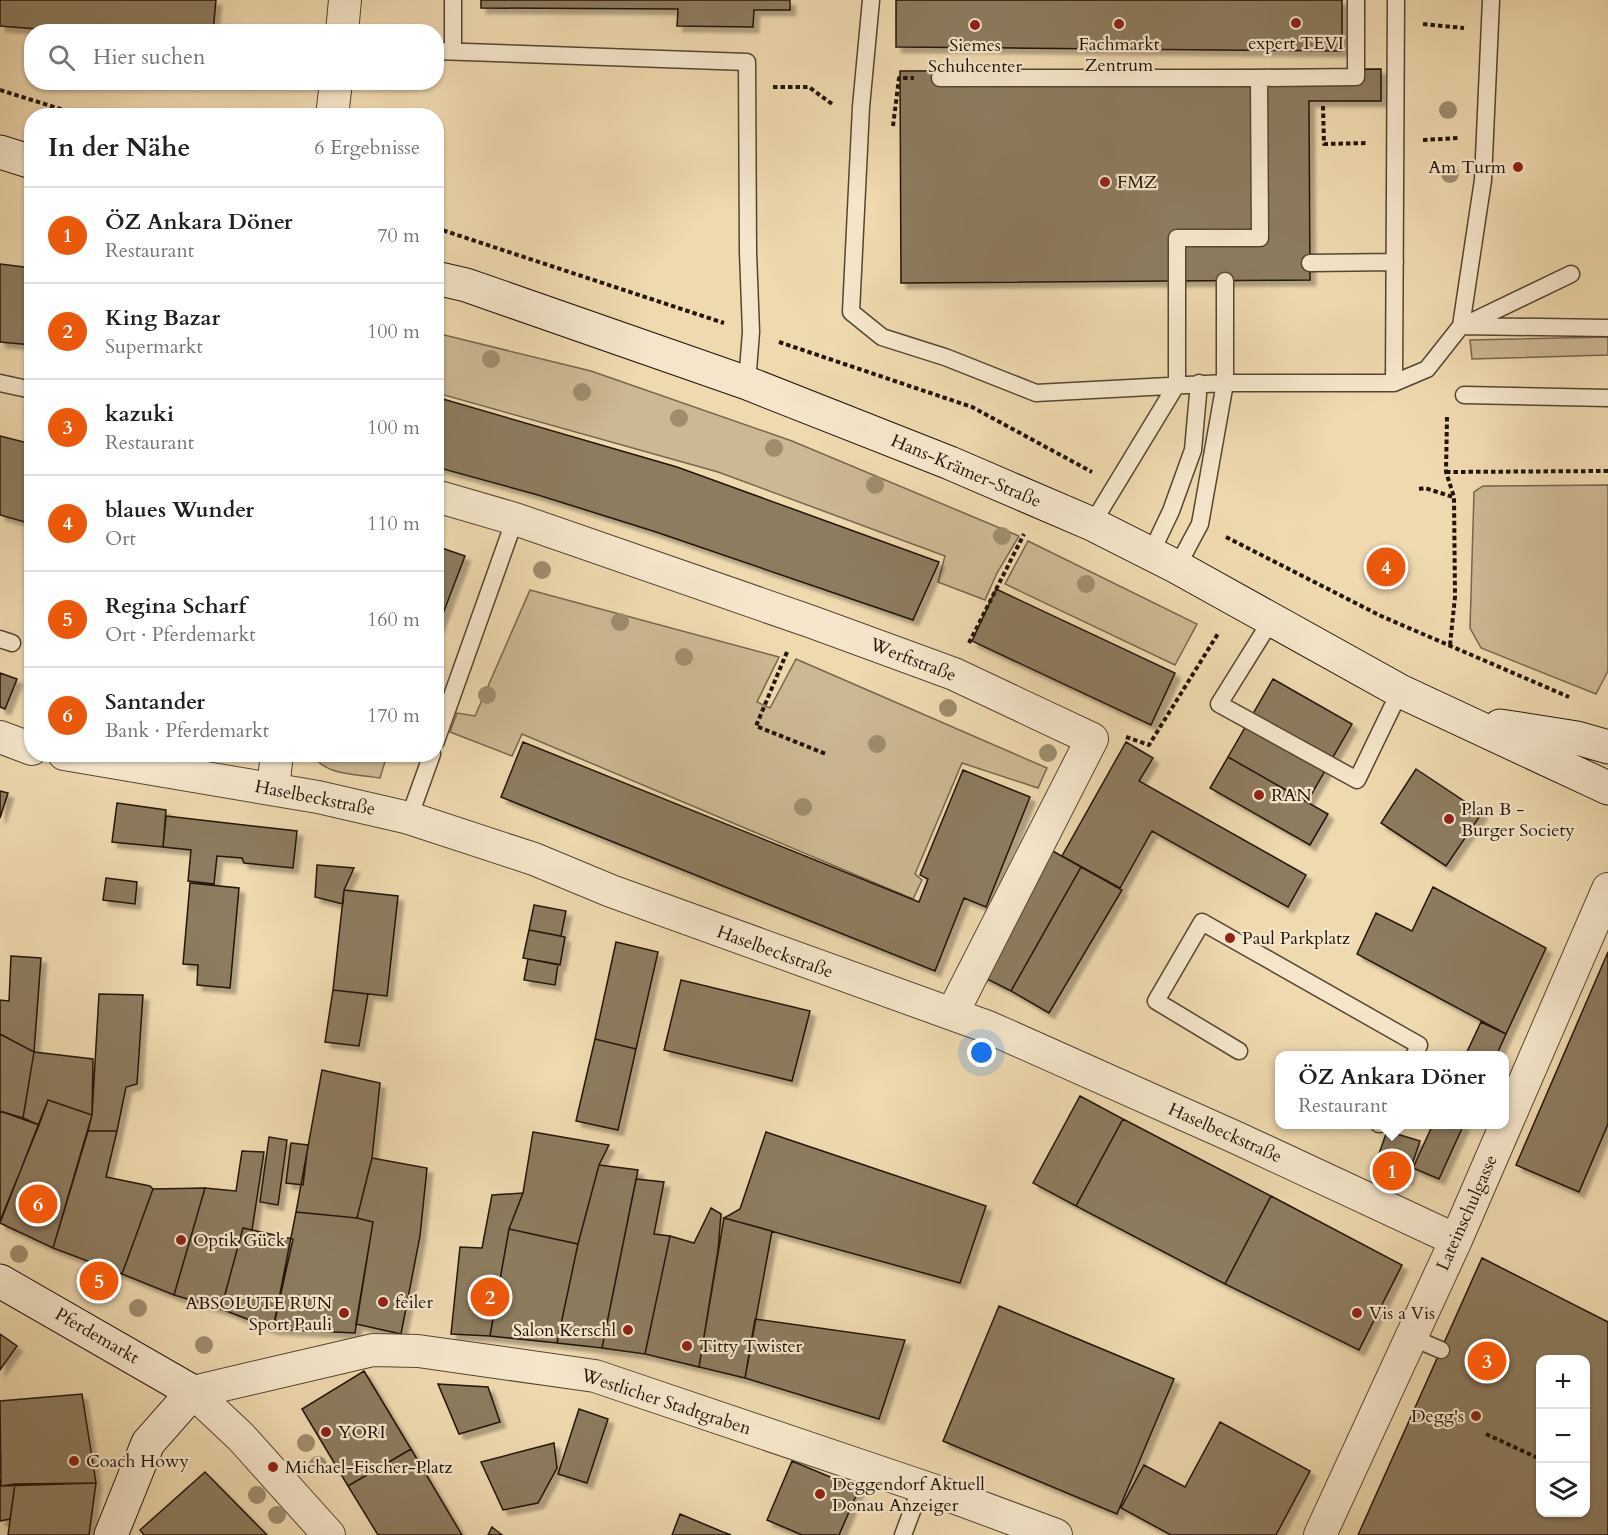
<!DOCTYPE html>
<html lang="de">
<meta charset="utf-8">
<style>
:root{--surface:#fff;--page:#f6f6f6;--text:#202124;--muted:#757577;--line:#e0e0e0;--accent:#ea580c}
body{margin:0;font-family:Cardo,serif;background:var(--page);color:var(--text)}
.controls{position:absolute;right:18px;bottom:18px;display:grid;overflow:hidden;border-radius:12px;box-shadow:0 2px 4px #0004}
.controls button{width:54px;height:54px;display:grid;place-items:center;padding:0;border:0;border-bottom:2px solid var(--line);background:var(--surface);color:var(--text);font:30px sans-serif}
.you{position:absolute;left:982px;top:1053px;width:21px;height:21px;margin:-15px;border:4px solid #fff;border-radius:50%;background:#1a73e8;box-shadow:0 0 0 9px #1a73e833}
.badge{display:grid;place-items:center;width:39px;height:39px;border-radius:50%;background:var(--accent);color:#fff;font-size:20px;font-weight:700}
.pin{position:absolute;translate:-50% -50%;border:3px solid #fff;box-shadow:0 2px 6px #0006}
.popup{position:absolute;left:1275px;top:1051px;width:234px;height:78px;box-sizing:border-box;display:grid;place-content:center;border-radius:12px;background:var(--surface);filter:drop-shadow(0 2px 4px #0005);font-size:20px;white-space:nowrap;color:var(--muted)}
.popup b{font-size:22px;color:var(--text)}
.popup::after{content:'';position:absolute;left:50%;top:100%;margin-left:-12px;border:12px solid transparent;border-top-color:var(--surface)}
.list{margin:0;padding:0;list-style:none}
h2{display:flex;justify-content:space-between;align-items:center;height:78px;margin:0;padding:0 24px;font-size:26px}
h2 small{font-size:20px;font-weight:400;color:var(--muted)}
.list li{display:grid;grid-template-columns:39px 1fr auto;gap:18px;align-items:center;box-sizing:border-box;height:96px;padding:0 24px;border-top:2px solid var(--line)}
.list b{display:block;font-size:22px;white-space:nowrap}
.list p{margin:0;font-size:20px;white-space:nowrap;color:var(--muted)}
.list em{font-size:20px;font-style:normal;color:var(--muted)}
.icon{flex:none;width:33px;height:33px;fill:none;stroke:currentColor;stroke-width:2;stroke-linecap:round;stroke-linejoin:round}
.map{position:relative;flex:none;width:1608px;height:1535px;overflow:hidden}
.search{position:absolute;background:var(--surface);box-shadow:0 2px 4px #0004;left:24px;top:24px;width:420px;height:66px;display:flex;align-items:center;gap:15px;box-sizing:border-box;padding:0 21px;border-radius:24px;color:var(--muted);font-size:22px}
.panel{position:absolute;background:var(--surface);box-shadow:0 2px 4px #0004;left:24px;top:108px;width:420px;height:654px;border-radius:24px}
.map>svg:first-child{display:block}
</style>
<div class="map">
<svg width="1608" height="1535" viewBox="0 0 1608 1535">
<defs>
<filter id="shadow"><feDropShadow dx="5.5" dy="5.5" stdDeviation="1.5" flood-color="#0004"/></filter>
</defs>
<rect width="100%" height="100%" fill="#efd9af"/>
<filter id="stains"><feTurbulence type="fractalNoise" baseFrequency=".00333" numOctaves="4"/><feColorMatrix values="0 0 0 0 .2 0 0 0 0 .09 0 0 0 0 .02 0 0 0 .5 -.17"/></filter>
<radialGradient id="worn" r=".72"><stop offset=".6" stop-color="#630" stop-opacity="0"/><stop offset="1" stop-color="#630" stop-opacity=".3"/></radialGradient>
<path fill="#ccb893" stroke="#77664e" stroke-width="1.5" d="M436 333 591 371 792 441 1019 536 997 573 985 600 938 582 945 556 718 472 437 393Z
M1608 337V355L1472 359 1470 340Z
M1608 485V671L1596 694 1481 648 1470 628 1474 492 1483 486Z
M1028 541 1197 624 1175 665 1005 584Z
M530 590 779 657 757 702 770 708 796 659 1047 768 1038 788 962 763 915 874 922 880 913 899 522 734 512 756 450 732 457 713 475 716Z
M313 755 386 754 387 755 380 778C358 774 325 776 313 755Z"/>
<path fill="#8d7b5f" stroke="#221509" stroke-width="1.5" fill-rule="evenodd" filter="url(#shadow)" d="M0 0H216L213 32H75L0 26Z
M481 0H790V10H754L753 27 677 26 678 9 481 8Z
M896 0H1342V51L896 47Z
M1381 69V101H1309L1310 280 901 283 900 71Z
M0 264 32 268V345L0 342Z
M436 397 677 467 939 562 913 620 656 532 538 495 436 467Z
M0 436 32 444V524L0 515Z
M436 546 465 556 436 632Z
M996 589 1175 673 1151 725 972 641Z
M0 673 17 679 5 709 0 707Z
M1273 679 1352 724 1307 802 1228 757Z
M523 742 919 902 928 879 920 875 963 770 1030 797 986 907 964 898 935 971 501 797Z
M1126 742 1153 758 1139 781 1306 875 1288 907 1152 831 1120 888 1062 856Z
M1228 757 1328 814 1310 845 1210 788Z
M1416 769 1482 813 1446 866 1381 823Z
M0 791 8 793 0 818Z
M117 803 166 810 163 847 112 842Z
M166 816 297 831 293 868 244 863 242 858 217 856 214 884 188 881 191 850 163 847Z
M1051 850 1081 867 1011 991 981 976Z
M317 865 354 868 344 890 343 904 315 897Z
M1081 867 1122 890 1049 1013 1011 991Z
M106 878 137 882 135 904 103 900Z
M190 883 239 888 230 988 197 985 198 965 183 964Z
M1433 887 1546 948 1506 1034 1357 954 1376 913 1412 931Z
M344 890 398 896 387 996 333 990Z
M534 905 566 911 561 936 529 930Z
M529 930 565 937 560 965 523 958Z
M616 942 658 952 636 1049 595 1039Z
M1608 952V1124L1579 1192 1516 1165Z
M11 956 41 958 34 1052 0 1034V1000L9 1001Z
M528 959 558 964 555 985 524 980Z
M681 980 810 1011 792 1081 664 1050Z
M333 990 368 994 359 1046 325 1042Z
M99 994 143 995 137 1084 126 1087 117 1131H88L92 1115Z
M1481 1022 1506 1034 1496 1056H1465Z
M0 1034 34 1052 23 1118 0 1111Z
M595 1039 636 1049 618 1130 576 1121Z
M34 1052 93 1059 92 1115 48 1100 39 1125 23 1118Z
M322 1070 380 1083 372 1158 357 1218 296 1212Z
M1080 1096 1123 1119 1076 1206 1033 1183Z
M48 1100 92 1115 53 1248 0 1223Z
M0 1111 39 1125 0 1221Z
M1123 1119 1271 1196 1225 1284 1076 1206Z
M1433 1124H1464L1439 1179 1413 1168Z
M88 1131H117L106 1177 150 1186 153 1189 122 1274 53 1248Z
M1387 1131 1420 1141 1407 1179 1374 1168Z
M533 1132 609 1145 599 1165 578 1244 509 1229 523 1193Z
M766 1132 986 1206 960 1283 724 1218 740 1209Z
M269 1137 287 1140 278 1205 260 1202Z
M291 1143 308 1145 303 1185 286 1183Z
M242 1151 264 1152 252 1230 243 1228 221 1309 174 1295 205 1188 236 1191Z
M372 1158 427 1168 420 1236 401 1334 356 1324 373 1222 357 1218Z
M599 1165 638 1170 602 1348 557 1343 578 1244Z
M636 1179 664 1182 654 1234 670 1236 645 1354 602 1348Z
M205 1188 174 1295 122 1274 153 1189Z
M523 1193 509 1229 490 1336 451 1334 460 1247 482 1248 492 1195Z
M1271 1196 1402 1265 1359 1350 1225 1284Z
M711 1208 721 1214 718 1250 699 1367 645 1354 670 1236 694 1243Z
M296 1212 357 1218 373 1222 355 1333 273 1329Z
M724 1218 772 1231 745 1378 699 1367Z
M243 1228 293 1239 273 1329 221 1309Z
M509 1229 578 1244 557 1343 490 1336Z
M1482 1258 1608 1322V1535H1358ZM1540 1360H1586V1512H1540Z
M999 1306 1174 1379 1117 1514 943 1441Z
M755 1319 905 1340 879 1419 745 1378Z
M0 1334 17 1346 0 1370Z
M364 1371 411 1449 348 1486 302 1409Z
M438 1384 488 1387 500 1422 459 1434Z
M82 1394 96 1483 1 1486 0 1401Z
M579 1409 608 1419 587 1483 558 1474Z
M1220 1422 1310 1471 1276 1535H1171L1121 1508 1144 1465 1185 1487Z
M554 1443 557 1468 538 1503 503 1510 481 1462Z
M411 1449 462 1535H378L348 1486Z
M792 1461 859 1489 839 1535H802L767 1520Z
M205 1472 267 1535H144L140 1530Z
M0 1478 1 1486 15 1484 10 1519 0 1521Z
M96 1483 89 1535H8L15 1484Z
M680 1514 723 1532 731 1535H672Z
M492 1527 502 1535H488Z"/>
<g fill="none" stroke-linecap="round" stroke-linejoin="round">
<defs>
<path id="lane" d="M453 0V51
M871 0 861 107 851 312 882 337 945 357 1036 393 1225 383V281
M436 51 747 62 748 252 751 332 747 383
M940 78H1259
M1310 263 1395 262
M1465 325 1571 274
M1461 326 1483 180 1491 0
M0 383 32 390
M1394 383 1427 369 1461 326 1608 328
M1464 395 1608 398
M1092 524 1177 384V238H1260L1259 78 1356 77V0
M1151 553 1171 511 1193 450 1199 383
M1177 567 1200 524 1225 383H1394L1396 0
M1272 619 1219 704 1357 780 1400 691
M0 639 12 643
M436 741 515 519
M409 818 432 754
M1239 1051 1156 1001 1202 922 1419 1045 1414 1056
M1379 1124H1380
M1411 1337 1441 1350
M903 1535 921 1487"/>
<path id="street" d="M342 32 345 0
M332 116 336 82
M436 496 515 519 812 622 954 674 1092 739 952 1014
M0 737 32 749
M64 754 318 797 409 818 534 859 611 891 988 1027 1237 1138 1456 1240
M273 788 277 754
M193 1392 373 1350 418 1351 595 1376 956 1498 1056 1535
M193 1392 241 1437 329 1535
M1320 1535 1456 1240 1608 889"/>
<path id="secondary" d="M0 152 32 162
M436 278 466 285 747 383 950 463 1092 524 1177 567 1400 691 1608 788
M1500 726 1577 738 1608 747
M0 1281 193 1392 148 1443 111 1535"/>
</defs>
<use href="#lane" stroke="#554632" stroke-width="19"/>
<use href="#street" stroke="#554632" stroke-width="34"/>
<use href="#secondary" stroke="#221509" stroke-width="35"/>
<path stroke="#221509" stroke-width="4" stroke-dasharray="4.5 3" stroke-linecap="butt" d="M1423 24 1464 28
M773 87H809L832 104
M0 90 83 116
M1323 106 1324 144 1368 143
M893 126 899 78H914
M1423 140 1458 138
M436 228 724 323
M779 342 972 407 1092 472
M1447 417 1446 472 1454 497 1455 597 1450 645
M1446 472 1608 471
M1419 489 1425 488 1453 497
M1226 537 1381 616 1569 697
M969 643 1024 534
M787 652 756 726 826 754
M1126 737 1149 745 1219 632
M1486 1434 1540 1459"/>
<use href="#lane" stroke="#f5e6cb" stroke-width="16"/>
<use href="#street" stroke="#f5e6cb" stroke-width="32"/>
<use href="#secondary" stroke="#f5e6cb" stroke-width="33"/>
</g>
<g fill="#9f8d6e">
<circle cx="1448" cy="110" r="9"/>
<circle cx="1450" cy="174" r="9"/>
<circle cx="491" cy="359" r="9"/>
<circle cx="582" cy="392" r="9"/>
<circle cx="679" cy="418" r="9"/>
<circle cx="774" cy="448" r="9"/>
<circle cx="875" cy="485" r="9"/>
<circle cx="1002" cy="536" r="9"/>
<circle cx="542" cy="570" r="9"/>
<circle cx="1086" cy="584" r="9"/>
<circle cx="620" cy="622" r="9"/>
<circle cx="684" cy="657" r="9"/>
<circle cx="487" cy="695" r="9"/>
<circle cx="948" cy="708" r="9"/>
<circle cx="877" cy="744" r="9"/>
<circle cx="1048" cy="753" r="9"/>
<circle cx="803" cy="807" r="9"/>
<circle cx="19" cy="1254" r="9"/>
<circle cx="138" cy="1308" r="9"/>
<circle cx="204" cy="1345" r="9"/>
<circle cx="306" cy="1443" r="9"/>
<circle cx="318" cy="1465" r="9"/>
<circle cx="257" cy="1495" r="9"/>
<circle cx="277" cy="1515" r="9"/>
</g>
<g fill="#8f2418" stroke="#f5e6cb" stroke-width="2">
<circle cx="1296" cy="23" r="6"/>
<circle cx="1119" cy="24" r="6"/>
<circle cx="975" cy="25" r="6"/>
<circle cx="1518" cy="167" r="6"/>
<circle cx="1105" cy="182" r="6"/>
<circle cx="1259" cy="795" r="6"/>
<circle cx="1449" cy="819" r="6"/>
<circle cx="1230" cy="938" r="6"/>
<circle cx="181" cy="1240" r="6"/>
<circle cx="383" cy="1302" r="6"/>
<circle cx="344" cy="1313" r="6"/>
<circle cx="1357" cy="1313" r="6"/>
<circle cx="628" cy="1330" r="6"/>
<circle cx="687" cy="1346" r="6"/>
<circle cx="1476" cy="1416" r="6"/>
<circle cx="326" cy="1432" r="6"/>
<circle cx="74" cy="1461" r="6"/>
<circle cx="273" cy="1467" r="6"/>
<circle cx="820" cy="1494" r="6"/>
</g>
<g text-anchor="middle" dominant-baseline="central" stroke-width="4.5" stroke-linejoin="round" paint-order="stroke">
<g font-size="18" fill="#221509" stroke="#f5e6cb" text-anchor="start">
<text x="1296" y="43" text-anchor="middle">expert TEVI</text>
<text x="1119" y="44" text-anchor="middle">Fachmarkt<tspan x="1119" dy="21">Zentrum</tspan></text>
<text x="975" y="45" text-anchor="middle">Siemes<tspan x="975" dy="21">Schuhcenter</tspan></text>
<text x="1506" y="167" text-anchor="end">Am Turm</text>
<text x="1117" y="182">FMZ</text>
<text x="1271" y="795">RAN</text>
<text x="1461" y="809">Plan B -<tspan x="1461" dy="21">Burger Society</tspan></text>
<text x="1242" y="938">Paul Parkplatz</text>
<text x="193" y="1240">Optik Gück</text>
<text x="395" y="1302">feiler</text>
<text x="332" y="1303" text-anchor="end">ABSOLUTE RUN<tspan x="332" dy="21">Sport Pauli</tspan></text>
<text x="1369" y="1313">Vis a Vis</text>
<text x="616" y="1330" text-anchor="end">Salon Kerschl</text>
<text x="699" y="1346">Titty Twister</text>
<text x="1464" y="1416" text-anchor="end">Degg's</text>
<text x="338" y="1432">YORI</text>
<text x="86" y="1461">Coach Howy</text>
<text x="285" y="1467">Michael-Fischer-Platz</text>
<text x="832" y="1484">Deggendorf Aktuell<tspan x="832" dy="21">Donau Anzeiger</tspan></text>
</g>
<g font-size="18" fill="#221509" stroke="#f5e6cb">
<text transform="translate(966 471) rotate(23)">Hans-Krämer-Straße</text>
<text transform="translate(913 660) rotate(21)">Werftstraße</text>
<text transform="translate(315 798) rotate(11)">Haselbeckstraße</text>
<text transform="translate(775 952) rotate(20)">Haselbeckstraße</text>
<text transform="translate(1225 1133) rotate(24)">Haselbeckstraße</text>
<text transform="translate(1467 1213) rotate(-66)">Lateinschulgasse</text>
<text transform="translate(97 1336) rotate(30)">Pferdemarkt</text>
<text transform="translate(666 1402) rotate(18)">Westlicher Stadtgraben</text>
</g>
</g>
<rect width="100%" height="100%" filter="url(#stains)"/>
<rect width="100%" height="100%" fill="url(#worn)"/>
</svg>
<div class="controls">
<button>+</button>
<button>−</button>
<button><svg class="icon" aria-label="layers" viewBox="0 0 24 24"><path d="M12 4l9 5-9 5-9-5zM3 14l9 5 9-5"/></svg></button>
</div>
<div class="you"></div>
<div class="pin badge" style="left:1392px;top:1171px">1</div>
<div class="popup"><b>ÖZ Ankara Döner</b>Restaurant</div>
<div class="pin badge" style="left:490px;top:1297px">2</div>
<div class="pin badge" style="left:1487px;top:1361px">3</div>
<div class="pin badge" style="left:1386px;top:567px">4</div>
<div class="pin badge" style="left:99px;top:1281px">5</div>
<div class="pin badge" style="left:38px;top:1204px">6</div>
<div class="search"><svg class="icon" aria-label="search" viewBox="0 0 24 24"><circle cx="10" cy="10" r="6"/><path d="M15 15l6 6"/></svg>Hier suchen</div>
<section class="panel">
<h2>In der Nähe<small>6 Ergebnisse</small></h2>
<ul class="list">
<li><span class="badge">1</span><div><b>ÖZ Ankara Döner</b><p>Restaurant</p></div><em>70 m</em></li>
<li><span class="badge">2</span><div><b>King Bazar</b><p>Supermarkt</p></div><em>100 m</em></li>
<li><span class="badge">3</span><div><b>kazuki</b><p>Restaurant</p></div><em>100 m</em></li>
<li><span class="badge">4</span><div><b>blaues Wunder</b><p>Ort</p></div><em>110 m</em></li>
<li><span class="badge">5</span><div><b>Regina Scharf</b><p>Ort · Pferdemarkt</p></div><em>160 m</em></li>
<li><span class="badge">6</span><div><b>Santander</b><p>Bank · Pferdemarkt</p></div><em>170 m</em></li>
</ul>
</section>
</div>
